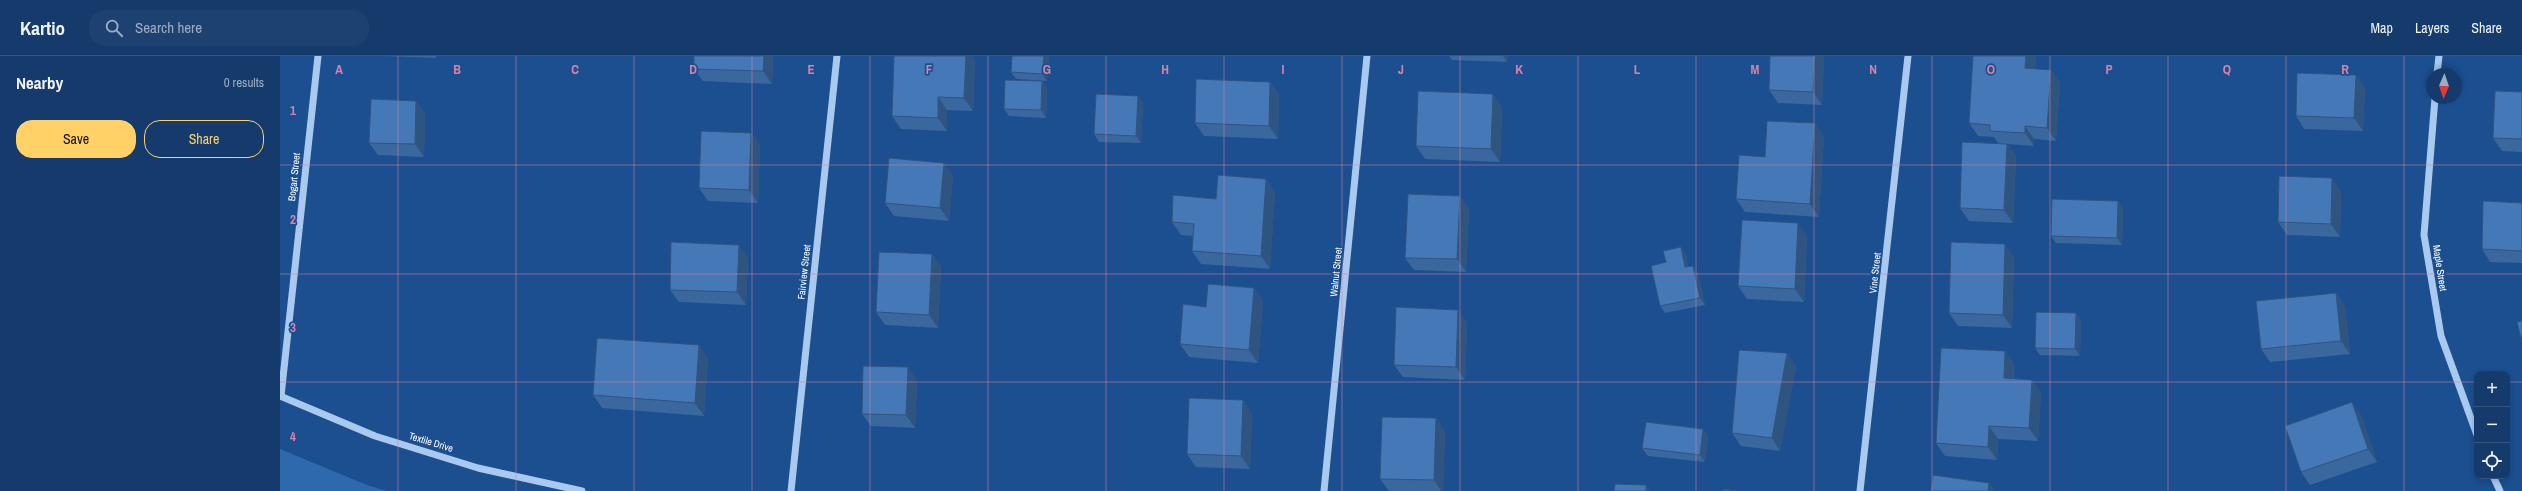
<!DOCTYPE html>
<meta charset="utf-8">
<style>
:root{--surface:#143b6b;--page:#1d4271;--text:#f1f3f6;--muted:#9dadc1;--line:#33557e;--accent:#ffd166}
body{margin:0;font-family:"Archivo Narrow",sans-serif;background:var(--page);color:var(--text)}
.controls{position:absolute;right:12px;bottom:12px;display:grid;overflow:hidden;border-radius:8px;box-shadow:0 2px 6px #0003}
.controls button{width:36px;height:36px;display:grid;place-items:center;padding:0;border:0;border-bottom:1px solid var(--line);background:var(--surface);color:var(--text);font:20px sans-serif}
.compass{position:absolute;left:2146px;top:12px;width:36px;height:36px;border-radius:50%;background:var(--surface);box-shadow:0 2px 6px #0003;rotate:182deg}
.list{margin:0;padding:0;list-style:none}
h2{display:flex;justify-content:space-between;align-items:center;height:52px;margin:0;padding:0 16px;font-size:17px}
h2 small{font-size:13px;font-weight:400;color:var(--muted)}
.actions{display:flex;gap:8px;padding:12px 16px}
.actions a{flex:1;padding:9px 0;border:1px solid var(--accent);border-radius:16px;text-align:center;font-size:14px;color:var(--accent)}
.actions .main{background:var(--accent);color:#111}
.icon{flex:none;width:22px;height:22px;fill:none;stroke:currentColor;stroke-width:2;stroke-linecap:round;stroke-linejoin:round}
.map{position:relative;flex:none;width:2242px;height:435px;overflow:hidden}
header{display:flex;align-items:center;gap:24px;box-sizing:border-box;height:56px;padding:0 20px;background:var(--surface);border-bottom:1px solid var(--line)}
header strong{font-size:19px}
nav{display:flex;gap:22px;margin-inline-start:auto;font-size:14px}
.search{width:280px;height:36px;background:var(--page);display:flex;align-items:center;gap:10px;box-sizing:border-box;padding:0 14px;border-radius:16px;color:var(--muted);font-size:15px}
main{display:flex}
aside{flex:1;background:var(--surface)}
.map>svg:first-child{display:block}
</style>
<header>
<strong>Kartio</strong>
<div class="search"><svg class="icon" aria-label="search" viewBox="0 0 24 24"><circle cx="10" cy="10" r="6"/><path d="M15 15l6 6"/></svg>Search here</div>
<nav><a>Map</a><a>Layers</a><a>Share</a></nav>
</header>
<main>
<aside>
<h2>Nearby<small>0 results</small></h2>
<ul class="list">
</ul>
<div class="actions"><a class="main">Save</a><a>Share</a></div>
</aside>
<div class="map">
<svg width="2242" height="435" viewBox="0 0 2242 435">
<rect width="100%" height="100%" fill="#1b4f8f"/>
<path fill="#2e69ad" d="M0 393 87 429 107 435H0Z"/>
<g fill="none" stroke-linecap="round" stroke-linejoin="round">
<path stroke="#a9c9ee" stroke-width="7" d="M2157 18 2159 0
M2155 42 2144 179 2161 280 2197 379
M0 340 95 380 198 412 302 435
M1 340 38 0
M2213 420 2220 435
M511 435 557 0
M1044 435 1087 0
M1580 435 1628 0"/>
</g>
<path fill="#3a679d" d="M104 0H156V2Z
M414 0H493L492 28 423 25 414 13Z
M614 0H692L695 4 693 55 667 54V75L621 73 612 60Z
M769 0 767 25 736 23 731 16Z
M1169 0H1228L1227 6 1172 4Z
M1490 0H1544L1542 49 1498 47 1489 34Z
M1693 0H1755L1756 1 1755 13 1780 26 1776 85 1754 83V90L1727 88 1736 100 1733 167 1689 165 1680 152 1718 87 1714 81 1698 80 1689 67Z
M762 25 767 33 766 62 729 60 724 53Z
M990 26 999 38 998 83 924 80 915 67Z
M2085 32 2083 75 2024 73 2016 60Z
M2242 36V96L2222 95 2213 82Z
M136 45 145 58 144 101 98 99 89 87Z
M863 47 861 87 819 86 814 78Z
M1222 51 1220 106 1145 103 1136 90Z
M471 77 480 89 478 147 428 145 419 132Z
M1544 80 1539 161 1465 156 1456 143Z
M673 119 669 165 614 160 605 147Z
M986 123 995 136 990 213 921 208 912 195 913 180 901 179 892 166 936 143Z
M2061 135 2060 181 2007 179 1998 166Z
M1180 140 1189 153 1186 216 1134 214 1125 202Z
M1838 145 1843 152 1842 189 1776 187 1771 180Z
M2242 147V207L2210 206 2202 193Z
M1527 180 1524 246 1467 243 1458 230Z
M652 198 661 211 658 272 605 269 596 256Z
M1406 198 1408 211 1413 210 1418 217 1425 249 1385 257 1380 250 1386 206Z
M468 201 466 249 399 246 390 234Z
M1734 201 1732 272 1678 270 1669 257Z
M974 232 983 245 978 307 909 301 900 288 926 251Z
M2056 237 2065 250 2070 298 1990 306 1981 293Z
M1178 254 1187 267 1185 324 1123 321 1114 309Z
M1796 257 1801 264 1800 300 1760 299 1755 292Z
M1725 295 1734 308V323L1752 324 1761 337 1758 385 1718 383 1717 404 1665 400 1656 387Z
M1507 297 1516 310 1500 395 1461 390 1452 377Z
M428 302 424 360 322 352 313 339Z
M637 324 635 372 591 370 582 358Z
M972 357 970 413 916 411 907 398Z
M2081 359 2097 406 2030 429 2021 416Z
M1156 362 1165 375 1163 435H1109L1100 423Z
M1423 373 1428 380 1425 406 1368 400 1362 392Z"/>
<path fill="#305480" d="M484 0H493L492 28 483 15Z
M686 0H692L695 4 693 55 684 42Z
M764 0H769L767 25 762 18Z
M1223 0H1228L1227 6Z
M1535 0H1544L1542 49 1533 36Z
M1746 0H1755L1756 1 1754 25 1745 12Z
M1771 14 1780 26 1776 85 1767 72Z
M2076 19 2085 32 2083 75 2074 62Z
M762 25 767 33 766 62 761 54Z
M990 26 999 38 998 83 989 70Z
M1213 38 1222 51 1220 106 1211 93Z
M858 40 863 47 861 87 856 80Z
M658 41 667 54V75L658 62Z
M136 45 145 58 144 101 135 88Z
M1535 67 1544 80 1539 161 1530 148Z
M1745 70 1754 83V90L1745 77Z
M471 77 480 89 478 147 469 134Z
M1727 88 1736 100 1733 167 1724 154Z
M664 107 673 119 669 165 660 152Z
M2052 122 2061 135 2060 181 2051 168Z
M986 123 995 136 990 213 981 200Z
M1180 140 1189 153 1186 216 1177 203Z
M1838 145 1843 152 1842 189 1837 182Z
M1518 167 1527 180 1524 246 1515 233Z
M1725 188 1734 201 1732 272 1723 259Z
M459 189 468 201 466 249 457 236Z
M1401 191 1406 198 1410 219 1405 211Z
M652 198 661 211 658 272 649 259Z
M1413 210 1418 217 1425 249 1420 242Z
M974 232 983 245 978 307 969 294Z
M2056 237 2065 250 2070 298 2061 285Z
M1178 254 1187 267 1185 324 1176 311Z
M1796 257 1801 264 1800 300 1795 293Z
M419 289 428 302 424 360 415 347Z
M1725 295 1734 308 1733 335 1724 322Z
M1507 297 1516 310 1500 395 1492 382Z
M628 311 637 324 635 372 626 359Z
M1752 324 1761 337 1758 385 1749 372Z
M963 344 972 357 970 413 961 400Z
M2072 346 2081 359 2097 406 2088 393Z
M1156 362 1165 375 1163 435H1161L1154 424Z
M1709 370 1718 383 1717 404 1708 391Z
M1423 373 1428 380 1425 406 1420 399Z
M1709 427 1715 435H1708Z
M1366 429 1370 435H1366Z"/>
<path fill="#4478b7" stroke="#305480" d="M414 0H484L483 15 414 13Z
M614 0H686L684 42 658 41V62L612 60Z
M732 0H764L762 18 731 16Z
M1490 0H1535L1533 36 1489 34Z
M1693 0H1746L1745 12 1771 14 1767 72 1745 70V77L1710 75V69L1689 67Z
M2017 17 2076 19 2074 62 2016 60Z
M916 23 990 26 989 70 915 67Z
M725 24 762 25 761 54 724 53Z
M1138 35 1213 38 1211 93 1136 90Z
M2215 35 2242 36V83L2213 82Z
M816 38 858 40 856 80 814 78Z
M91 43 136 45 135 88 89 87Z
M1487 65 1535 67 1530 148 1456 143 1459 99 1485 101Z
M421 75 471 77 469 134 419 132Z
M1682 86 1727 88 1724 154 1680 152Z
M609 102 664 107 660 152 605 147Z
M938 119 986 123 981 200 912 195 914 168 892 166 893 139 936 143Z
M1999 120 2052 122 2051 168 1998 166Z
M1128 138 1180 140 1177 203 1125 202Z
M1772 143 1838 145 1837 182 1771 180Z
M2203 145 2242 147V195L2202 193Z
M1462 164 1518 167 1515 233 1458 230Z
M391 186 459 189 457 236 390 234Z
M1671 186 1725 188 1723 259 1669 257Z
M1401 191 1405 211 1413 210 1420 242 1380 250 1371 210 1386 206 1383 195Z
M599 196 652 198 649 259 596 256Z
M928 228 974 232 969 294 900 288 903 248 926 251Z
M2056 237 2061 285 1981 293 1976 245Z
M1116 251 1178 254 1176 311 1114 309Z
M1756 256 1796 257 1795 293 1755 292Z
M2242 265V286L2237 266Z
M317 282 419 289 415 347 313 339Z
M1661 292 1725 295 1724 322 1752 324 1749 372 1709 370 1708 391 1656 387Z
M1459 294 1507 297 1492 382 1452 377Z
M583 310 628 311 626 359 582 358Z
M909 342 963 344 961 400 907 398Z
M2072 346 2088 393 2021 416 2005 370Z
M1102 361 1156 362 1154 424 1100 423Z
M1366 366 1423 373 1420 399 1362 392Z
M1653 419 1709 427 1708 435H1651Z
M1335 428 1366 429V435H1334Z
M1443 433 1456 435H1443Z"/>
<path fill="none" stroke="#dd80a5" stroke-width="1" stroke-opacity="0.55" d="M118 0V435M236 0V435M354 0V435M472 0V435M590 0V435M708 0V435M826 0V435M944 0V435M1062 0V435M1180 0V435M1298 0V435M1416 0V435M1534 0V435M1652 0V435M1770 0V435M1888 0V435M2006 0V435M2124 0V435M0 109H2242M0 218H2242M0 326H2197M2227 326H2242"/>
<g text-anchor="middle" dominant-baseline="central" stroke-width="3.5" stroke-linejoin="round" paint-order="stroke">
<g font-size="10" fill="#fff" stroke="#1b4f8f">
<text transform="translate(14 121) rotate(-84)">Bogart Street</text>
<text transform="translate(2160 212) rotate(81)">Maple Street</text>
<text transform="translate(524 216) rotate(-84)">Fairview Street</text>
<text transform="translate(1056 216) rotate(-84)">Walnut Street</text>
<text transform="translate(1595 217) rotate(-84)">Vine Street</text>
<text transform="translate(151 386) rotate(17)">Textile Drive</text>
</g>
</g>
<g font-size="13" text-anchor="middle" font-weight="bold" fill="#dd80a5" stroke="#1b4f8f" stroke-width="3.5" stroke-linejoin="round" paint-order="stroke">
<text x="59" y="18">A</text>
<text x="177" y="18">B</text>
<text x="295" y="18">C</text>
<text x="413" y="18">D</text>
<text x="531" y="18">E</text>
<text x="649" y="18">F</text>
<text x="767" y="18">G</text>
<text x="885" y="18">H</text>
<text x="1003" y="18">I</text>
<text x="1121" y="18">J</text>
<text x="1239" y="18">K</text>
<text x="1357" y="18">L</text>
<text x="1475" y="18">M</text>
<text x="1593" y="18">N</text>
<text x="1711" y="18">O</text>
<text x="1829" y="18">P</text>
<text x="1947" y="18">Q</text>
<text x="2065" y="18">R</text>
<text x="13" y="59">1</text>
<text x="13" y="168">2</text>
<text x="13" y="276">3</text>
<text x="13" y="385">4</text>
</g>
</svg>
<div class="controls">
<button>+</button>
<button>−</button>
<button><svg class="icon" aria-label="locate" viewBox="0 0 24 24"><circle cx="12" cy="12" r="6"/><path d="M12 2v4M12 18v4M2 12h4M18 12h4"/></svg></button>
</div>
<svg class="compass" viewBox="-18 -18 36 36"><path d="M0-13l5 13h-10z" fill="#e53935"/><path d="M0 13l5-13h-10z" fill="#9dadc1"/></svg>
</div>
</main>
